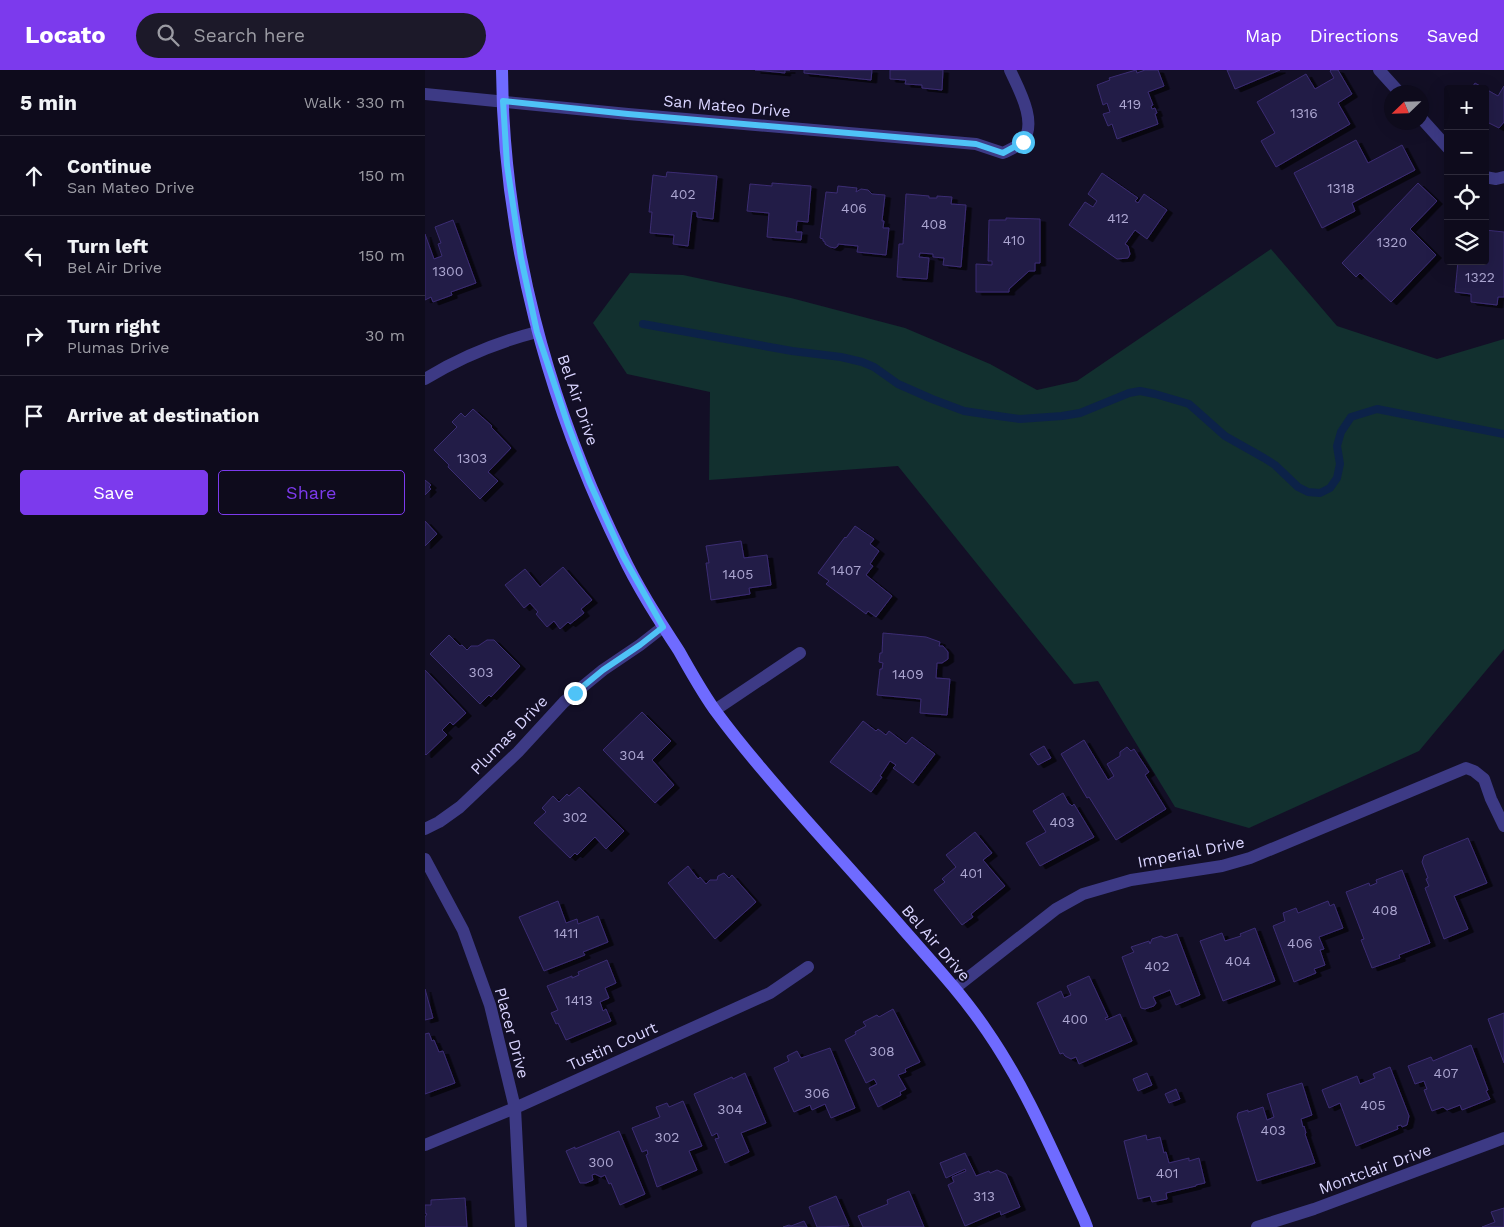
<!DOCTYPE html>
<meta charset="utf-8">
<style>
:root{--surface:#0e0b1c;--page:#1c1929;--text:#f1f3f6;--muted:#9b9ba3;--line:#2e2b3b;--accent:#7c3aed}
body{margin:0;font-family:"Work Sans",sans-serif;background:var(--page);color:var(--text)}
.controls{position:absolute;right:15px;top:15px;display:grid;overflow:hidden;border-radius:5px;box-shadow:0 5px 20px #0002}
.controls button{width:45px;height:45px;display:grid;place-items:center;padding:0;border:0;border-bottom:1px solid var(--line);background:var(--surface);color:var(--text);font:25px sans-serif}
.compass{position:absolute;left:959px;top:15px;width:45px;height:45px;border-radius:50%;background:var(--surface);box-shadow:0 5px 20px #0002;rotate:247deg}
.stop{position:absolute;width:15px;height:15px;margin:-11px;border:4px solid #4fc3f7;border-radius:50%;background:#fff}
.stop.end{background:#4fc3f7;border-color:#fff;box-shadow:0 1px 5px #0008}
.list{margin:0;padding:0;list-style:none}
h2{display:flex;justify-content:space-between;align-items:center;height:65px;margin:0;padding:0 20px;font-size:21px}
h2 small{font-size:16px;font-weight:400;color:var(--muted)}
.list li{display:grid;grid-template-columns:32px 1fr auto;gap:15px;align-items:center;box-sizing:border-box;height:80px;padding:0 20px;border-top:1px solid var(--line)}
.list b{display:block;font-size:19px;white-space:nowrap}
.list p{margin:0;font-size:16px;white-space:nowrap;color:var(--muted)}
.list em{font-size:16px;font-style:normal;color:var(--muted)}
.actions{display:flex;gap:10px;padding:15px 20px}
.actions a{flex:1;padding:11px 0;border:1px solid var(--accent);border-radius:5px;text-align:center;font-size:18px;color:var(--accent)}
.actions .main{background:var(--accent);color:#fff}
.icon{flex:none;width:28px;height:28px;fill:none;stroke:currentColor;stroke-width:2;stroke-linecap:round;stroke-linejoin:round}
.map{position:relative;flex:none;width:1079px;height:1157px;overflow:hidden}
header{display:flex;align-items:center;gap:30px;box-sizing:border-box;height:70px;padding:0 25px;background:var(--accent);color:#fff}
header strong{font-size:24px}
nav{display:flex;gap:28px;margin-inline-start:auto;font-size:18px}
.search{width:350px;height:45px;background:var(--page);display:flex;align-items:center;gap:12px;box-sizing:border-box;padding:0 18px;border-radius:28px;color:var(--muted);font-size:19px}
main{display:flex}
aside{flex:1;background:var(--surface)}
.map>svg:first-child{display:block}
</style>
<header>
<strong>Locato</strong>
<div class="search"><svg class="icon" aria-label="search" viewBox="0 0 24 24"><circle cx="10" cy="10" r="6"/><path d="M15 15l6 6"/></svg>Search here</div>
<nav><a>Map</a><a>Directions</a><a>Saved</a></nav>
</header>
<main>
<aside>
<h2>5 min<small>Walk · 330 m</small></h2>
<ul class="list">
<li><svg class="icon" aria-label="ahead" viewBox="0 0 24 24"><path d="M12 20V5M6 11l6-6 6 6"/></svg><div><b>Continue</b><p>San Mateo Drive</p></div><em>150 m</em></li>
<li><svg class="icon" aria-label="left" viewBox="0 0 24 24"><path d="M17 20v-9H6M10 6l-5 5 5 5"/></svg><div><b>Turn left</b><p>Bel Air Drive</p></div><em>150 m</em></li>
<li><svg class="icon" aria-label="right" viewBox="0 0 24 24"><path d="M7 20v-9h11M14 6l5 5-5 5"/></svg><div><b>Turn right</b><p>Plumas Drive</p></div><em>30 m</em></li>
<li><svg class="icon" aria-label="arrive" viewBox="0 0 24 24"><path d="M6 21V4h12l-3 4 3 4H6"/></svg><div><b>Arrive at destination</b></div></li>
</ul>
<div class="actions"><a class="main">Save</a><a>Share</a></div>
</aside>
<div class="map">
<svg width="1079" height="1157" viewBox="0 0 1079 1157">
<defs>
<filter id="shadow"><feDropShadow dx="5.5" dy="3" stdDeviation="0" flood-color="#0009"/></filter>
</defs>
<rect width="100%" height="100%" fill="#130f26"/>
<path fill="#12302f" d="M846 179 912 256 1012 289 1079 269V579L994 681 824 758 750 737 673 611 649 614 473 396 284 410 285 322 202 304 168 253 205 203 258 205 366 228 480 258 565 294 612 320 652 311Z"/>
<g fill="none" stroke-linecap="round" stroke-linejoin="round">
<path stroke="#0c2248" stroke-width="8" d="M218 254 367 281 416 287 437 292 449 297 473 314 507 329 539 341 566 345 595 349 637 346 655 343 704 323 715 321 730 324 764 334 800 366 839 388 850 395 873 417 883 422 895 423 905 418 912 408 915 394 912 376 916 362 926 347 952 339 1079 364"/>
</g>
<path fill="#241b47" stroke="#3b2d73" filter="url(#shadow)" d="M330 0H365H360V3Z
M379 0H447L446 10 379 3Z
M465 0H518L517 20 497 18V15L480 14 481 10 465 9Z
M711 0 712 3 720 0H733L739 16 723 22 728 35 726 36 727 39 730 38 732 43 730 44 733 54 692 69 687 54 683 56 678 44 685 42 682 33 678 35 672 15 685 10 684 8Z
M802 0H855L810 19Z
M906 0H913L927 24 913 33 925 54 851 97 836 71 850 63 832 32 881 4 890 19 909 8 905 1Z
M1050 13 1073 26 1079 16V52L1074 58 1060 51V19H1046Z
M931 70 943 93 977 75 990 100 927 133 930 141 897 158 869 103Z
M242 102 292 106 288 149 272 147V142L267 141 263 176 248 174 249 165 225 163 227 142H224L228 105 241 107Z
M677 103 713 128 710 131 713 133 719 124 742 140 722 169 710 160 700 174 703 176 705 184 703 188 692 189 644 155 660 132 668 137 672 131 663 124Z
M347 113 386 116 383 152 372 151 371 162H377L376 170 342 167 344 143 322 141 325 114 347 116Z
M993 113 1012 131 985 159 1011 185 966 232 935 203 931 207 917 193Z
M413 116 432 118 431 122 436 119 443 120 447 124 460 125 457 151H459L458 158H464L461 185 432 182 433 176 413 174V176L410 178 405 177 400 174V172L398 171V169L395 168 401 122 412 123Z
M481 124 504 126V128H512V126L527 127 526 134 541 135 536 197 518 195 519 188 508 187V184L495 183 494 187 504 188 502 209 472 207 474 174H478Z
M581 148 615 149V193H610V201H604L584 219V222H551V194L567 195V191H563L564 150H581Z
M28 150 51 213 26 222 27 225 8 232 6 227 0 230V164L9 189 17 186 13 174 16 173 10 157Z
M1060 160 1079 162V227H1073L1072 235 1046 232V224L1030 222 1033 191H1060Z
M48 339 67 356 66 357 86 378 63 402 73 411 55 429 23 397 24 395 9 380 32 357 27 352 36 343 40 347Z
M0 410 6 415 4 417 6 419 0 425Z
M0 451 12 464 0 476Z
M430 456 449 469 445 474 454 481 445 494 448 496 441 505 467 526 451 547 443 541 441 544 401 514 404 511 393 503 420 467 421 468Z
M316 471 319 488 342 485 346 515 324 518 325 524 286 530 281 493H284L281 476Z
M138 497 167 530 156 539 159 543 145 554 143 552 135 559 129 551 122 557 111 544 113 542 105 533 99 538 80 515 100 499 115 517Z
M458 563 501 567 515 572 514 576H518L523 582V589L517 593H512L511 608 525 609 522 645 495 643 496 629 452 625 455 599H457L458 593 454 592 455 583H457Z
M24 565 35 576 37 575 42 580 46 576H53L62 570H69L95 596 66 627 64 625 55 634 5 584Z
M0 600 41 643 28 655 25 652 17 660 22 665 1 685 0 684Z
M217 642 246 671 227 690 249 715 230 733 178 680Z
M438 651 451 661 453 659 461 665 464 661 481 674 487 667 510 684 488 713 468 698 471 695 465 691 455 706 457 707 446 722 405 692Z
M659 670 683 710 689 706 682 694 695 686V682L702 677 706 681 709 679 724 702 720 705 741 739 691 770 664 727 662 728 636 684Z
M619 676 626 688 613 695 605 684Z
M154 717 199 761 181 779 170 767 152 785 150 783 145 788 109 753 121 742 117 738 128 726 134 732 142 724 144 726Z
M638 723 644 734H645L647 736 649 734 669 767 615 796 601 773 621 762 608 741Z
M550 762 567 783 558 790 580 816 546 844 548 847 537 855 509 820 520 812 517 809 531 797 521 785Z
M1043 768 1062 813 1029 826 1043 859 1019 869 1000 818 1004 816 1001 809 1003 808 997 792 999 786Z
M263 796 273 809 275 807 281 814 285 810H292L293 806 299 803 304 808 307 805 331 832 290 869 243 813Z
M977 800 1005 873 974 885 975 888 947 898 936 870 939 869 921 822 944 813 945 816 952 813 951 810Z
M133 831 141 853 152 849 153 854 173 846 183 872 158 882 160 885 119 901 94 847Z
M903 831 905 836 909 834 918 858 894 867 899 879 895 880 900 895 889 899 891 903 869 912 848 856 860 851 858 843 871 838 873 843Z
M830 858 850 911 798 931 775 871 797 863 800 871 816 866 815 864Z
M752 864 775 925 751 935 745 920 728 927 731 933 729 936 720 939 716 938 697 887 709 882 706 877 724 871 725 874 727 869 736 866 740 868Z
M182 890 191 913 180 918 184 928 175 932 178 941 181 939 186 951 141 970 133 953 131 954 126 943 133 940 122 916 147 906V908L154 905 153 902Z
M664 906 683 947 680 948 681 950 695 944 707 971 654 994 651 987 646 989 640 986 638 983 635 984 612 933 636 921 639 928 646 925 642 916Z
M0 919 8 948 0 950Z
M468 939 495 992 480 999 481 1002 473 1005 481 1019 475 1022 476 1025 453 1037 444 1018 452 1014 449 1009 441 1013 420 970 431 964 430 962 441 956 438 952 452 945 454 947Z
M1079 943V993L1063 949Z
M4 963 7 971 9 970 14 982 18 981 30 1013 0 1024V964Z
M1046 975 1063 1020 1061 1021 1065 1029 1037 1040 1035 1035 1022 1040 1018 1037 1007 1041 999 1020 1002 1019 999 1011 990 1014 983 996 1006 987 1008 991Z
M405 978 430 1038 406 1048 400 1034 387 1040 385 1035 369 1042 349 998 364 991 362 986 372 981 376 988Z
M965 997 984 1046 982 1055 977 1057 976 1055 972 1056 973 1059 931 1076 915 1033 904 1038 897 1020 932 1006 935 1014 950 1008 948 1004Z
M320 1003 341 1053 316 1063 324 1082 300 1093 290 1069 294 1068 292 1063 287 1066 269 1024 307 1007 308 1009Z
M722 1003 727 1015 713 1021 708 1009Z
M877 1013 887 1045 876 1049 878 1057 879 1056 881 1063 880 1064 890 1093 832 1111 812 1047 813 1043 823 1040V1042L838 1037 842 1050 849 1047 842 1024Z
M751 1019 755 1029 744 1033 740 1024Z
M258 1031 277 1076 264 1081 272 1100 232 1117 221 1085 223 1084 222 1080 217 1082 207 1058 235 1047 231 1037 242 1033 244 1037Z
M194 1061 220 1124 195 1135 186 1113 184 1114 180 1105 176 1107 170 1104 167 1105 168 1110 161 1113H155L141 1081 150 1077V1079Z
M721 1065 722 1070 735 1067 739 1083 741 1082 744 1093 764 1088V1091L774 1088 780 1113 771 1115V1116L741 1123 742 1129 727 1132 725 1126 713 1129 699 1071Z
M540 1083 551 1106 564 1101 565 1103 572 1100 581 1104 595 1137 576 1145 575 1141 540 1156 523 1115 529 1112 527 1107 541 1101 540 1099 521 1108 515 1093Z
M484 1121 499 1157H438L433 1146 463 1134 462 1130Z
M411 1126 424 1156 392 1157 384 1137Z
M40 1128 42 1157H0V1147L2 1144 0 1143V1135H6V1130Z
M1079 1138V1157H1057L1070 1152 1066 1142Z
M379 1151 382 1157H358L364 1155 366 1156Z"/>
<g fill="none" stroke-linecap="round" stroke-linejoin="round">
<path stroke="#3d3a85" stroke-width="12" d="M954 0 974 22
M0 24 203 44 551 74 578 83C584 80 594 76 598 71 613 52 593 18 585 0
M996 48 1023 78
M1060 107 1071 109 1079 107
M0 309C34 288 73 272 112 262
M290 640 375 583
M0 759 14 752 35 737 93 682 139 632 178 600 215 575 238 557
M0 789 38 860 65 935 90 1038 96 1157
M530 918 631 839 658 824 706 810 797 796 825 788 1041 698 1049 701 1059 709 1066 729 1079 756
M0 1075 90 1038 345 923 383 897
M832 1157 889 1139 1079 1068"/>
<path stroke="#6f6bff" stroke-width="12" d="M77 0C78 167 123 335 197 484 213 518 234 550 254 581 266 602 278 624 292 643 320 681 350 715 381 750 413 786 446 822 478 859 507 892 537 924 562 961 602 1019 629 1085 659 1149L662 1157"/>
</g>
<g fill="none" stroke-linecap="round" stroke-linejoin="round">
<path stroke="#4fc3f7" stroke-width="6" d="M150 623 178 600 215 575 238 557 198 486 164 411 143 355 112 262 96 188 82 95 78 31 203 44 551 74 578 83 598 72"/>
</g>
<g text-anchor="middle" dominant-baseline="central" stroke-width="4" stroke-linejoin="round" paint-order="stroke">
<g font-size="14" fill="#aca6d1">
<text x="705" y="34">419</text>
<text x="879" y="43">1316</text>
<text x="916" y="118">1318</text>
<text x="258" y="124">402</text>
<text x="429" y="138">406</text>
<text x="693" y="148">412</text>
<text x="509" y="154">408</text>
<text x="589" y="170">410</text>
<text x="967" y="172">1320</text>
<text x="23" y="201">1300</text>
<text x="1055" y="207">1322</text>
<text x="47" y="388">1303</text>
<text x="421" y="500">1407</text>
<text x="313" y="504">1405</text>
<text x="56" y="602">303</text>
<text x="483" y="604">1409</text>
<text x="207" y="685">304</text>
<text x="150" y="747">302</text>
<text x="637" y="752">403</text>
<text x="546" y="803">401</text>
<text x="960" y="840">408</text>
<text x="141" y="863">1411</text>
<text x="875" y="873">406</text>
<text x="813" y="891">404</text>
<text x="732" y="896">402</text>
<text x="154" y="930">1413</text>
<text x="650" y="949">400</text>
<text x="457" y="981">308</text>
<text x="1021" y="1003">407</text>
<text x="392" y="1023">306</text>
<text x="948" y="1035">405</text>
<text x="305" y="1039">304</text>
<text x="848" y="1060">403</text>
<text x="242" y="1067">302</text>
<text x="176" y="1092">300</text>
<text x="742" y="1103">401</text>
<text x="559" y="1126">313</text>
</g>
<g font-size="16" fill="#d9d4ff" stroke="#130f26">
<text transform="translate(302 36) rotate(5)">San Mateo Drive</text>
<text transform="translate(153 330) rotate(71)">Bel Air Drive</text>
<text transform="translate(84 665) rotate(-46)">Plumas Drive</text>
<text transform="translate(766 782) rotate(-11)">Imperial Drive</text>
<text transform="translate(511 873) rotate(49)">Bel Air Drive</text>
<text transform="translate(87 963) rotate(75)">Placer Drive</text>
<text transform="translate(187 976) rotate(-24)">Tustin Court</text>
<text transform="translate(950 1099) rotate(-20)">Montclair Drive</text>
</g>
</g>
</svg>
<div class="controls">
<button>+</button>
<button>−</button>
<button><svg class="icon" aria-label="locate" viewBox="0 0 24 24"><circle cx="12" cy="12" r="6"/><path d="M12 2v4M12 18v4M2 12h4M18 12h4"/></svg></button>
<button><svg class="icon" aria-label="layers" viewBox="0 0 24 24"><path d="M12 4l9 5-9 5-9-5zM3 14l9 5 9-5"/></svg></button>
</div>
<svg class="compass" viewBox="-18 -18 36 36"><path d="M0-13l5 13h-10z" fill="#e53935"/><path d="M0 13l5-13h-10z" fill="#9b9ba3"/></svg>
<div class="stop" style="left:598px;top:72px"></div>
<div class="stop end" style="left:150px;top:623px"></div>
</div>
</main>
